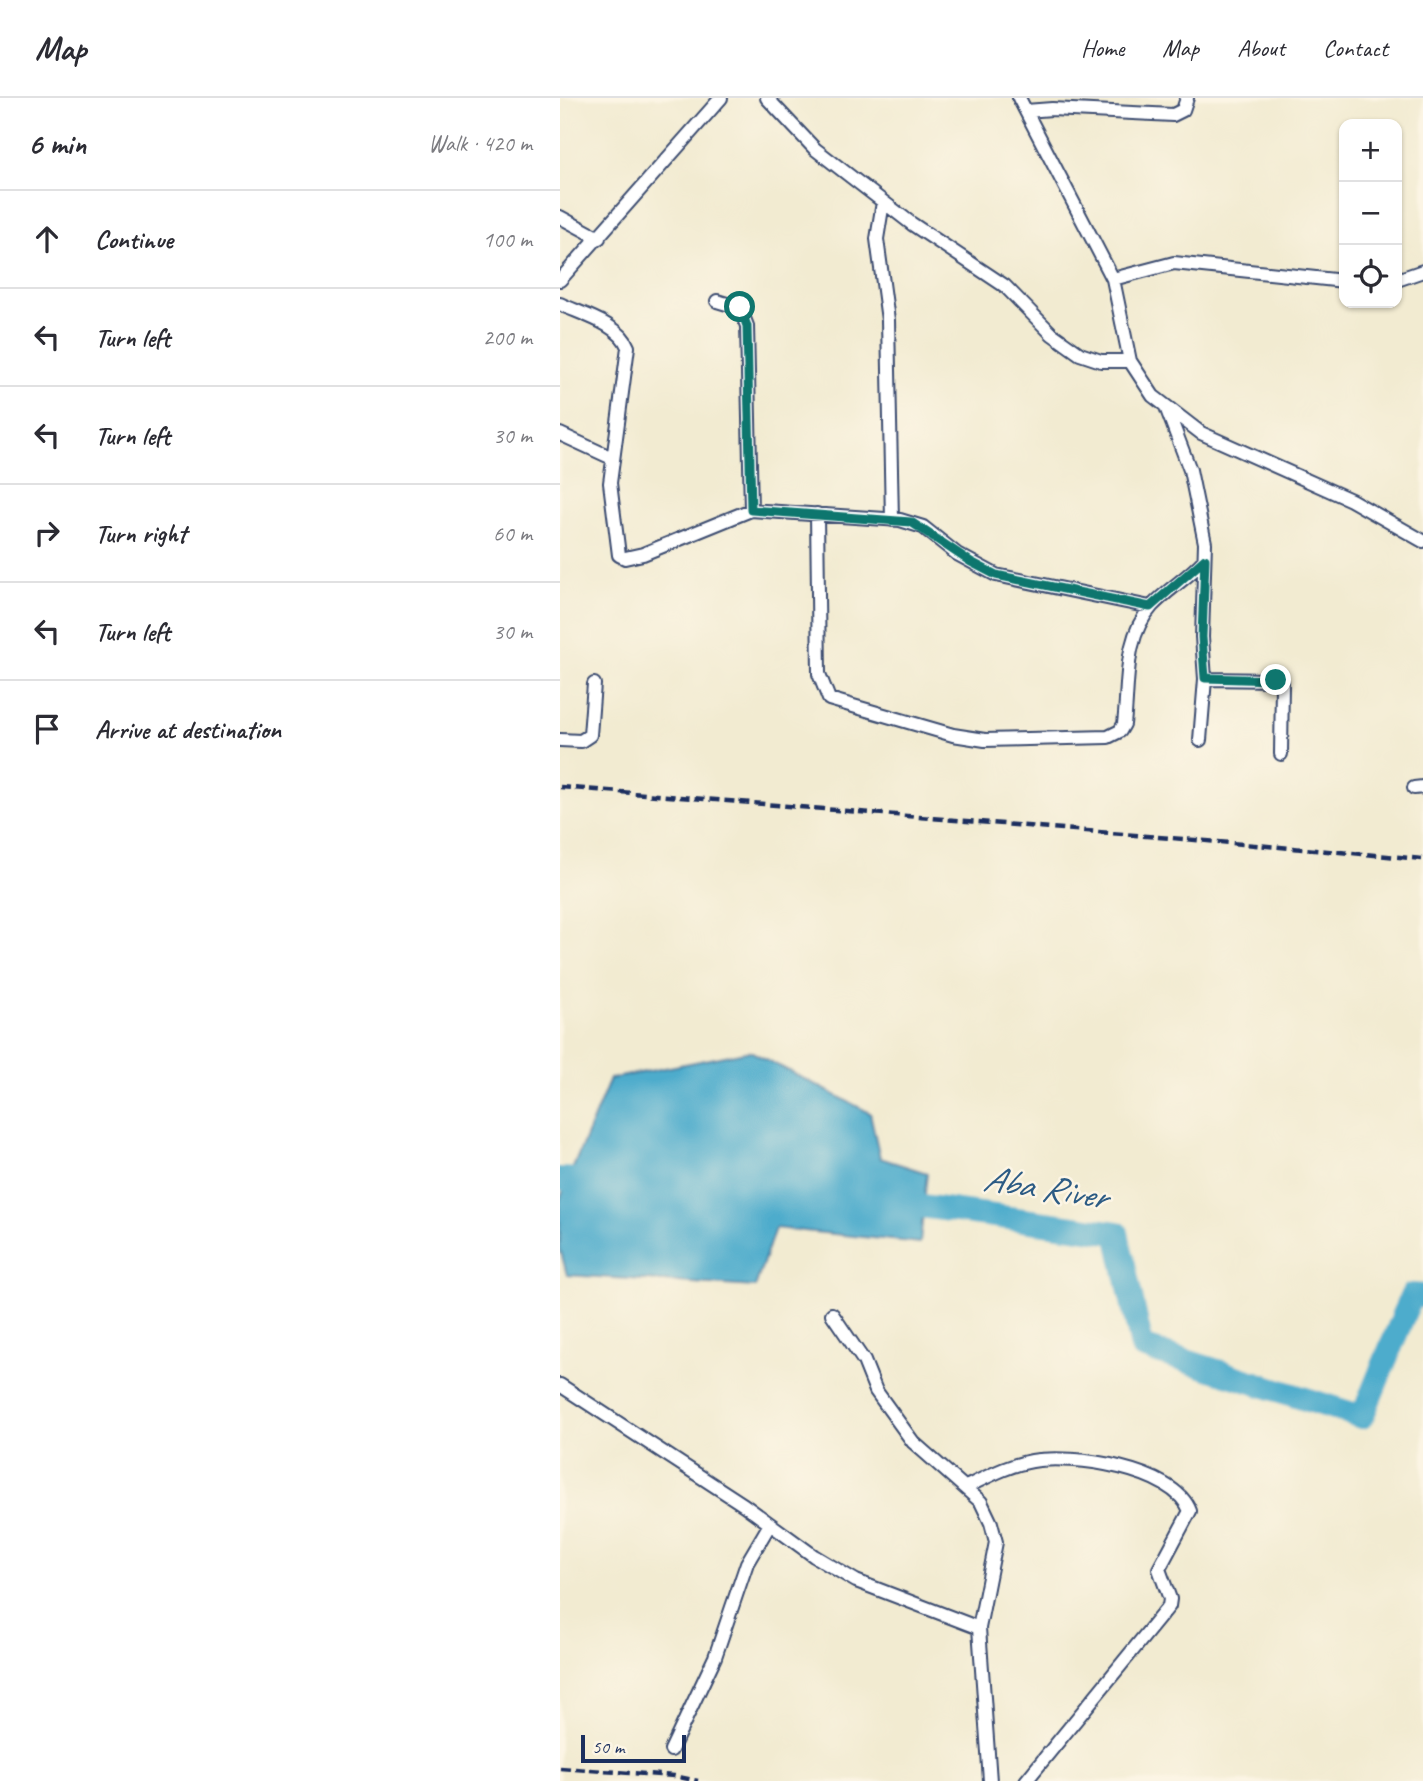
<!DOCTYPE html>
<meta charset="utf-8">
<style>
:root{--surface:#fff;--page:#f7f7f7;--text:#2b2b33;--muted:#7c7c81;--line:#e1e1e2}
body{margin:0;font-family:Caveat,sans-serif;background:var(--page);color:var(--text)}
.controls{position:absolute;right:21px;top:21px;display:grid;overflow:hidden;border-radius:14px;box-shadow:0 2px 5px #0004}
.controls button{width:63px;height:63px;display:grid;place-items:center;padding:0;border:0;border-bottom:2px solid var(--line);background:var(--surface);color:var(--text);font:35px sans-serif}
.scale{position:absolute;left:21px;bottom:18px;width:105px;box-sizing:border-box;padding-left:7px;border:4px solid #1b2f5e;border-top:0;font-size:19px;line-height:24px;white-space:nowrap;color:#1b2f5e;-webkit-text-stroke:5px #fcf5e5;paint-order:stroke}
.stop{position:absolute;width:21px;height:21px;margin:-16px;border:5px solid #0f766e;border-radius:50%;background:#fff}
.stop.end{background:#0f766e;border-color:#fff;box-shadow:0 2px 7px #0008}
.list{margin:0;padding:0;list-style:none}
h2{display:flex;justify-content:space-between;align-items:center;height:91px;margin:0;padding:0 28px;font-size:30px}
h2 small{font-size:23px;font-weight:400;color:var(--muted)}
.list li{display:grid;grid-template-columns:46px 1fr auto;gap:21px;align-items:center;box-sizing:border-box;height:98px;padding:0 28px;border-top:2px solid var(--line)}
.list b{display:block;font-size:26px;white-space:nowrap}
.list em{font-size:23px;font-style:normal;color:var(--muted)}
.icon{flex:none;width:38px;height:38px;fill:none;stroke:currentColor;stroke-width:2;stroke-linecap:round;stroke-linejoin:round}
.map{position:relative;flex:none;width:863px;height:1683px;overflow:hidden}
header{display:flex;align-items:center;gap:42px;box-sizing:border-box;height:98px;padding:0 35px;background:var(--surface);border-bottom:2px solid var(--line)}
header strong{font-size:33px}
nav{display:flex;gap:38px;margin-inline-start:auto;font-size:24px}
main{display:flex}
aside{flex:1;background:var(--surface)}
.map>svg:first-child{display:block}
</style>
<header>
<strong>Map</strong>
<nav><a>Home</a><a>Map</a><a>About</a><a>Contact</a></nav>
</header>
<main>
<aside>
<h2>6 min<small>Walk · 420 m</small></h2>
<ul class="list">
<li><svg class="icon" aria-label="ahead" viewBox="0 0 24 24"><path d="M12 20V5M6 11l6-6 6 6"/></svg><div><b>Continue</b></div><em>100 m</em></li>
<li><svg class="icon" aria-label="left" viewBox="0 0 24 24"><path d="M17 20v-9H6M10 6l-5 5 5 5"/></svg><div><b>Turn left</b></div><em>200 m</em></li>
<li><svg class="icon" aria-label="left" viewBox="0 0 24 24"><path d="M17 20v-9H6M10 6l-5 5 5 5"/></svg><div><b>Turn left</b></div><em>30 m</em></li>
<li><svg class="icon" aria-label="right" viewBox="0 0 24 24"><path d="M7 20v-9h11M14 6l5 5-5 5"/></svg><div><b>Turn right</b></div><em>60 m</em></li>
<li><svg class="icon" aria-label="left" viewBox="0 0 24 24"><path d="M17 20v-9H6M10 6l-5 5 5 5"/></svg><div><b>Turn left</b></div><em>30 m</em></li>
<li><svg class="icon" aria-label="arrive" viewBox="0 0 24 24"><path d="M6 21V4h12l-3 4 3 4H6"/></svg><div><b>Arrive at destination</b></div></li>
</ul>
</aside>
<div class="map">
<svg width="863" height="1683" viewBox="0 0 863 1683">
<rect width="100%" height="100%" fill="#fcf5e5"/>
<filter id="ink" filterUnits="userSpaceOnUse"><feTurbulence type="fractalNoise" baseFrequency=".0143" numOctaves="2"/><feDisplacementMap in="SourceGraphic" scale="14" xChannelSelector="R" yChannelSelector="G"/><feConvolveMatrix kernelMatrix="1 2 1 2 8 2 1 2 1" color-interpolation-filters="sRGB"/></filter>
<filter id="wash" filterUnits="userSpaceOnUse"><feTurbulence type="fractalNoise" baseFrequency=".00686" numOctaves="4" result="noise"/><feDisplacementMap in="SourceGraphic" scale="28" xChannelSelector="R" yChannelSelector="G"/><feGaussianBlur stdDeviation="1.57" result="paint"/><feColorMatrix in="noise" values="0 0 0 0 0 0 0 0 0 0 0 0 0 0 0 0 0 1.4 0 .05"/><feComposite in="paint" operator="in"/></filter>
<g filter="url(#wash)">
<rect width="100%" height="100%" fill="#f2ebd1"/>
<path fill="#4daccc" stroke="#346e95" stroke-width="2" d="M190 953 310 1015 320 1060 367 1075 360 1145 215 1130 195 1189 7 1177 0 1150V1101L50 981Z"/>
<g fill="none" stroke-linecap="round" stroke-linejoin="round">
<path stroke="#4daccc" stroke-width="24" d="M0 1081 41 1083
M332 1104 557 1135 582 1249 802 1319 852 1197 863 1198"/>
</g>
</g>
<g filter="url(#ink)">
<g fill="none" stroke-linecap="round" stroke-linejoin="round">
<defs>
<path id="minor" d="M207 0 255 51 352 126 445 188 492 236 520 256 541 263H570
M459 0 553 181 570 263 593 298 641 335 791 402 863 443
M466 13 492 11 613 17 623 12 627 0
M323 104 317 141 328 222 332 422
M0 119 39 140
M553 181 614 165 784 183
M0 182 161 0
M837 182 863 173
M157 203 180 210 187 228 191 412
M0 206C21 216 60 226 68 249L50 385 59 457 65 460 83 456 191 412 340 422 363 429 397 456 436 477 590 509
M606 309 630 372 645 445 642 539 645 581 640 642
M0 336 52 360
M257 416 259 576 269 601 393 637 425 642 548 639 560 633 564 626C569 586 563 540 592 508 608 491 629 479 644 462
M645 581 716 582 722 585 721 656
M0 642 21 643 30 637 34 586
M854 690 863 689
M272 1216 304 1263 316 1293 353 1344 421 1404 431 1425 436 1444 419 1530 430 1683
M0 1287 184 1407 254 1458 296 1483 419 1530
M406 1389C427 1379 448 1367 472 1363 512 1356 614 1370 630 1413L599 1471 610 1501 609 1508 466 1683
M111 1652 155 1559 187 1465 210 1426"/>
</defs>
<use href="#minor" stroke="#3b4b6f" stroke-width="16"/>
<use href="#minor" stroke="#fff" stroke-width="12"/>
<path stroke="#1b2f5e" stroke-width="4.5" stroke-dasharray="10 5" stroke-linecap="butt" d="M0 689 863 761
M0 1670 114 1678 138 1683"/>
</g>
</g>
<g fill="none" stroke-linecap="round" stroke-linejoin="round" filter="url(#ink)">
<path stroke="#0f766e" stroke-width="9" d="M180 209 187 228 191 412 351 424 411 464 436 477 590 509 645 461 642 539 645 580 716 582"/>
</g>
<g text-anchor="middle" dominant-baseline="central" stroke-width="5" stroke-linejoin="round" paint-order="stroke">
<g font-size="37" font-style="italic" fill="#2c5b84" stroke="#fcf5e5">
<text transform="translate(485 1089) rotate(9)">Aba River</text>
</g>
</g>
</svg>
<div class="controls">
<button>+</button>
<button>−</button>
<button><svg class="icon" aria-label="locate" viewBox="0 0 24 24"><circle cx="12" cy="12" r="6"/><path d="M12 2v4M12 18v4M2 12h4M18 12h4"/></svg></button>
</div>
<div class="scale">50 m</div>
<div class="stop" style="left:180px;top:209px"></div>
<div class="stop end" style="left:716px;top:582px"></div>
</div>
</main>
